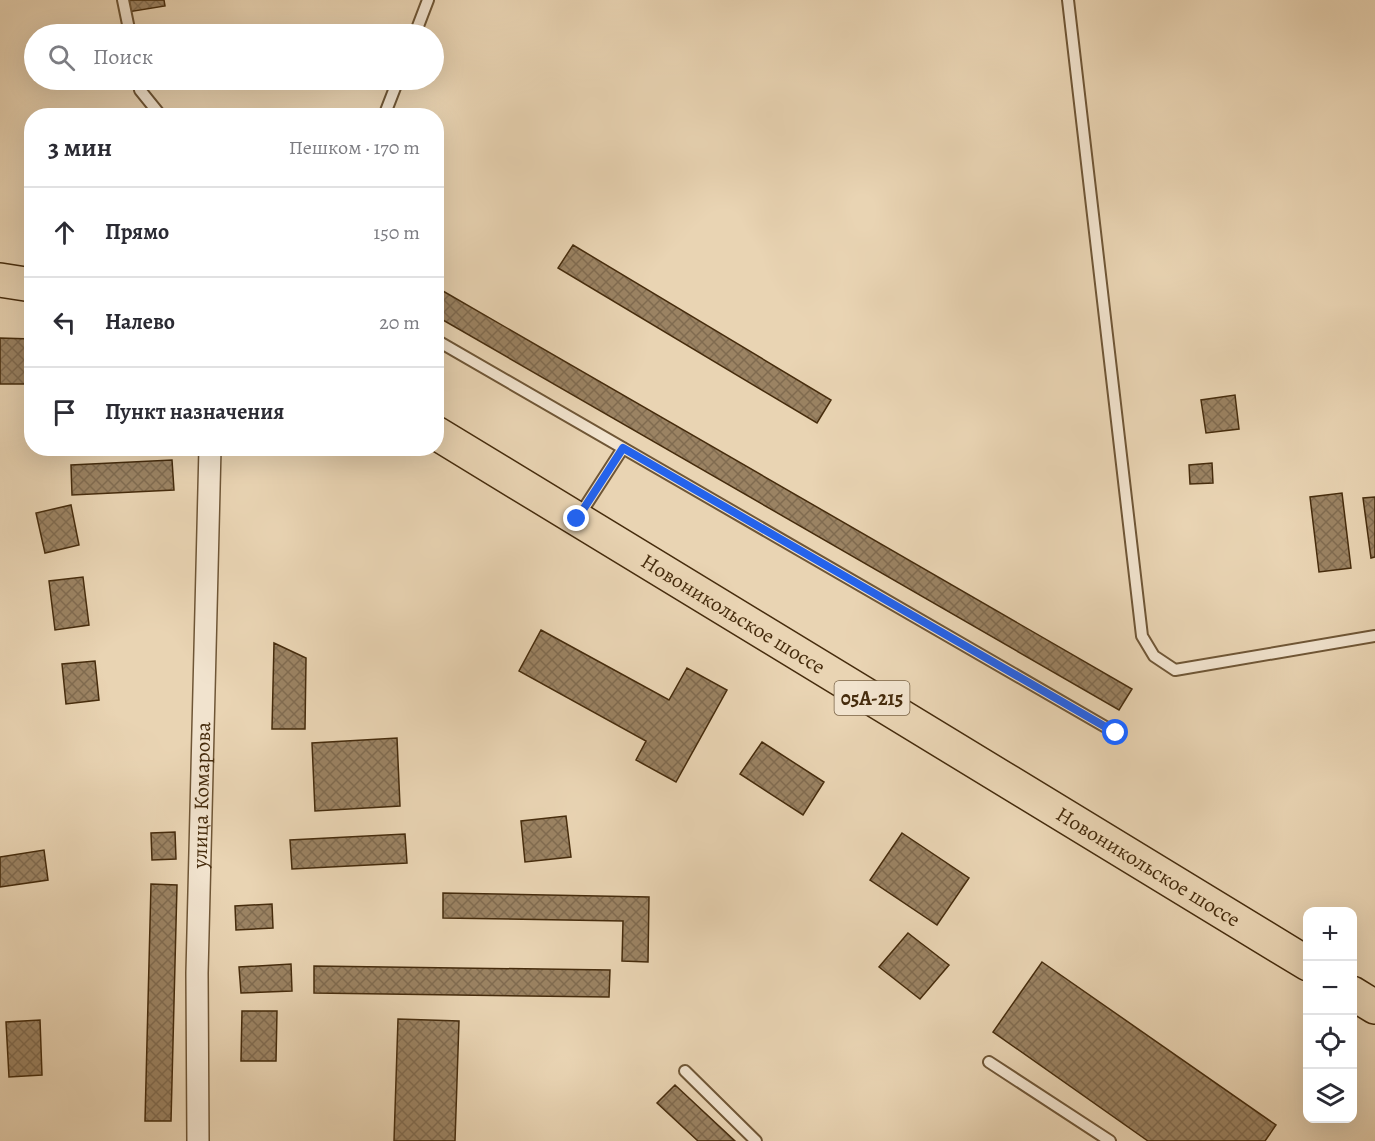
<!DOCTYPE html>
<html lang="ru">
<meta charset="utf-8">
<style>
:root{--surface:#fff;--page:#f7f7f7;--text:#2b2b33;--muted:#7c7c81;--line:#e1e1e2}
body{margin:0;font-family:Alegreya,serif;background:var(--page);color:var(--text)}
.controls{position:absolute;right:18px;bottom:18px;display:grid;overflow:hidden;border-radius:12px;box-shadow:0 6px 24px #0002}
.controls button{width:54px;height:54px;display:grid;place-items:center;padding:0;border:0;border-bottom:2px solid var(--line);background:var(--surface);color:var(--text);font:30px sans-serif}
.stop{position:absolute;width:18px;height:18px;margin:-14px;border:4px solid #2563eb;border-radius:50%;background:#fff}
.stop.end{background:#2563eb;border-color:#fff;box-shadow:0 2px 6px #0008}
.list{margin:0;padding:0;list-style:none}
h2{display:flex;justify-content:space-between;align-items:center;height:78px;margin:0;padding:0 24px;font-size:26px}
h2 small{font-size:20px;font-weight:400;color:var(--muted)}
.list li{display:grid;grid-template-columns:39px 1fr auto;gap:18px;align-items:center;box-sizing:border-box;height:90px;padding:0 24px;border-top:2px solid var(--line)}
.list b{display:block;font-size:22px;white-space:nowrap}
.list em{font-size:20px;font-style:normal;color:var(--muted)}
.icon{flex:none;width:33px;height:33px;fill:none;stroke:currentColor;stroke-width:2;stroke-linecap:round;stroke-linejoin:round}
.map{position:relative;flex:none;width:1375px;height:1141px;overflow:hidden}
.search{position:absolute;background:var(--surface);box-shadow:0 6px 24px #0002;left:24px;top:24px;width:420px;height:66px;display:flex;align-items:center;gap:15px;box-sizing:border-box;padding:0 21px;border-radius:33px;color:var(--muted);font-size:22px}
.panel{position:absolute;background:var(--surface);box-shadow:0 6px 24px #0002;left:24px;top:108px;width:420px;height:348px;border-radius:24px}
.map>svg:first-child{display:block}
</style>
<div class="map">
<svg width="1375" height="1141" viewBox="0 0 1375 1141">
<defs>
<pattern id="building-cross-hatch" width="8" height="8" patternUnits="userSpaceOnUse" patternTransform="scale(1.5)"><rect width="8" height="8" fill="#9b8363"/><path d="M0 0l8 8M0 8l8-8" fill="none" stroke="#806b50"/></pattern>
</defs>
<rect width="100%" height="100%" fill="#e9d4b3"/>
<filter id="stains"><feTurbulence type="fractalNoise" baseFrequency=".00333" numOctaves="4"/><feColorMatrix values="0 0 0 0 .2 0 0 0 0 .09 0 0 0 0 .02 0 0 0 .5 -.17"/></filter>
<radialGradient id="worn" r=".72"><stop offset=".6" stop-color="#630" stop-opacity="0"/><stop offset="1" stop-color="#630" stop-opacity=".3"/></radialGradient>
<path fill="url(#building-cross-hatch)" stroke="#462c0d" stroke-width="1.5" d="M127 0H164L165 6 128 12Z
M573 245 831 400 817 423 558 268Z
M436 287 1132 689 1119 710 436 316Z
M0 338 32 339V384H0Z
M1235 395 1239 429 1206 433 1201 400Z
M172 460 174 490 72 495 71 465Z
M1212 463 1213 483 1190 484 1189 465Z
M1342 493 1351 568 1319 572 1310 497Z
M1375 497V557L1371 558 1363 498Z
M71 505 79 545 45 553 36 513Z
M83 577 89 625 55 630 49 581Z
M541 630 669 700 687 668 727 690 676 782 636 760 646 741 519 671Z
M274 643 306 658 305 729H272Z
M95 661 99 700 66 704 62 664Z
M397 738 400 806 315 811 312 743Z
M762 742 824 782 803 815 740 774Z
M566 816 571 857 525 862 521 821Z
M175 832 176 859 152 860 151 833Z
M902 833 969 878 937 925 870 880Z
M405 834 407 863 292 869 290 840Z
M44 850 48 880 0 887V857Z
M151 884 177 885 171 1121H145Z
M443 893 649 897 648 962 622 961 623 921 443 918Z
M272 904 273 928 236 930 235 906Z
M908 933 949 965 920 999 879 967Z
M1042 962 1276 1125 1265 1141H1148L993 1032Z
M291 964 292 991 241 993 239 967Z
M314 966 610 970 609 997 314 993Z
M242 1011H277L276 1061H241Z
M398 1019 459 1021 455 1141H394Z
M40 1020 42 1075 9 1077 6 1022Z
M675 1085 735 1141H698L657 1103Z"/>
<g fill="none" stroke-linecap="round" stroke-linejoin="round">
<defs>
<path id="lane" d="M123 0 130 34
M1068 0 1142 636 1154 656 1175 670 1375 636
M415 34 428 0
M138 80 140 90 161 116
M384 116 398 80
M436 340 1116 733
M579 516 623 448
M989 1062 1110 1141
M685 1071 756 1141"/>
<g id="street">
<path id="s1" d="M198 1141 197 973 210 448"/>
</g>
<g id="highway">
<path d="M0 280 32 285"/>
<path id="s2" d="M436 433 1308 964"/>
<path d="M1352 993 1375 1007"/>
</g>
</defs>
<use href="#lane" stroke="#6f5636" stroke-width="14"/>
<use href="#street" stroke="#6f5636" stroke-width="24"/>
<use href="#highway" stroke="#462c0d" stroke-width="36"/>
<use href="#lane" stroke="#f1e3ce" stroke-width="10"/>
<use href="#street" stroke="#f1e3ce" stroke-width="21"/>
<use href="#highway" stroke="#e9d4b3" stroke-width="33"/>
</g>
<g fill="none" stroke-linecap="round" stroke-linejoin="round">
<path stroke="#2563eb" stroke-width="8" d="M577 519 623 448 1116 733"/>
</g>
<g text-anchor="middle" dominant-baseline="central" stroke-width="5" stroke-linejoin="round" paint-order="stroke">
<rect fill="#f1e3ce" stroke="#796347" stroke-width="1.5" x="834.5" y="681" width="75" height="34" rx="4.5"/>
<g font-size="20" font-weight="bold" fill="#462c0d">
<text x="872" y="698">05А-215</text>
</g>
<g font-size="21" fill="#462c0d" stroke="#f1e3ce">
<text stroke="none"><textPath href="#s2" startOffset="348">Новоникольское шоссе</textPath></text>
<text stroke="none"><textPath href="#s1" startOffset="346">улица Комарова</textPath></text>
<text stroke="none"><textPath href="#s2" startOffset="834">Новоникольское шоссе</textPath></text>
</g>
</g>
<rect width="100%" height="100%" filter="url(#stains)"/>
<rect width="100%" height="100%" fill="url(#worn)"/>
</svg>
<div class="controls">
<button>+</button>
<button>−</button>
<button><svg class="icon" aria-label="locate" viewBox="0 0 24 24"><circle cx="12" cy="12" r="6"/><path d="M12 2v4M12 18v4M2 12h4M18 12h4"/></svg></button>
<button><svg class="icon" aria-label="layers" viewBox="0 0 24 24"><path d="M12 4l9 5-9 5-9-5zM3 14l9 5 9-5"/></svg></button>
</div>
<div class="stop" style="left:1116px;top:733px"></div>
<div class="stop end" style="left:577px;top:519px"></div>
<div class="search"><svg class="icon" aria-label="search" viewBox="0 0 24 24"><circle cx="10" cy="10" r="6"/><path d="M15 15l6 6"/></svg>Поиск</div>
<section class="panel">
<h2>3 мин<small>Пешком · 170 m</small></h2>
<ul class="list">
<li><svg class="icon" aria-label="ahead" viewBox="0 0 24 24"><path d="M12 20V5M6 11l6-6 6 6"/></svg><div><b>Прямо</b></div><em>150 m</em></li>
<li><svg class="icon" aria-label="left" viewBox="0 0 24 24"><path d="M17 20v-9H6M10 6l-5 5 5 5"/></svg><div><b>Налево</b></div><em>20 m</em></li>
<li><svg class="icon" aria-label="arrive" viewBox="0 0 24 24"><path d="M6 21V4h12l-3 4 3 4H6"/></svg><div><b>Пункт назначения</b></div></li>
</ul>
</section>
</div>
